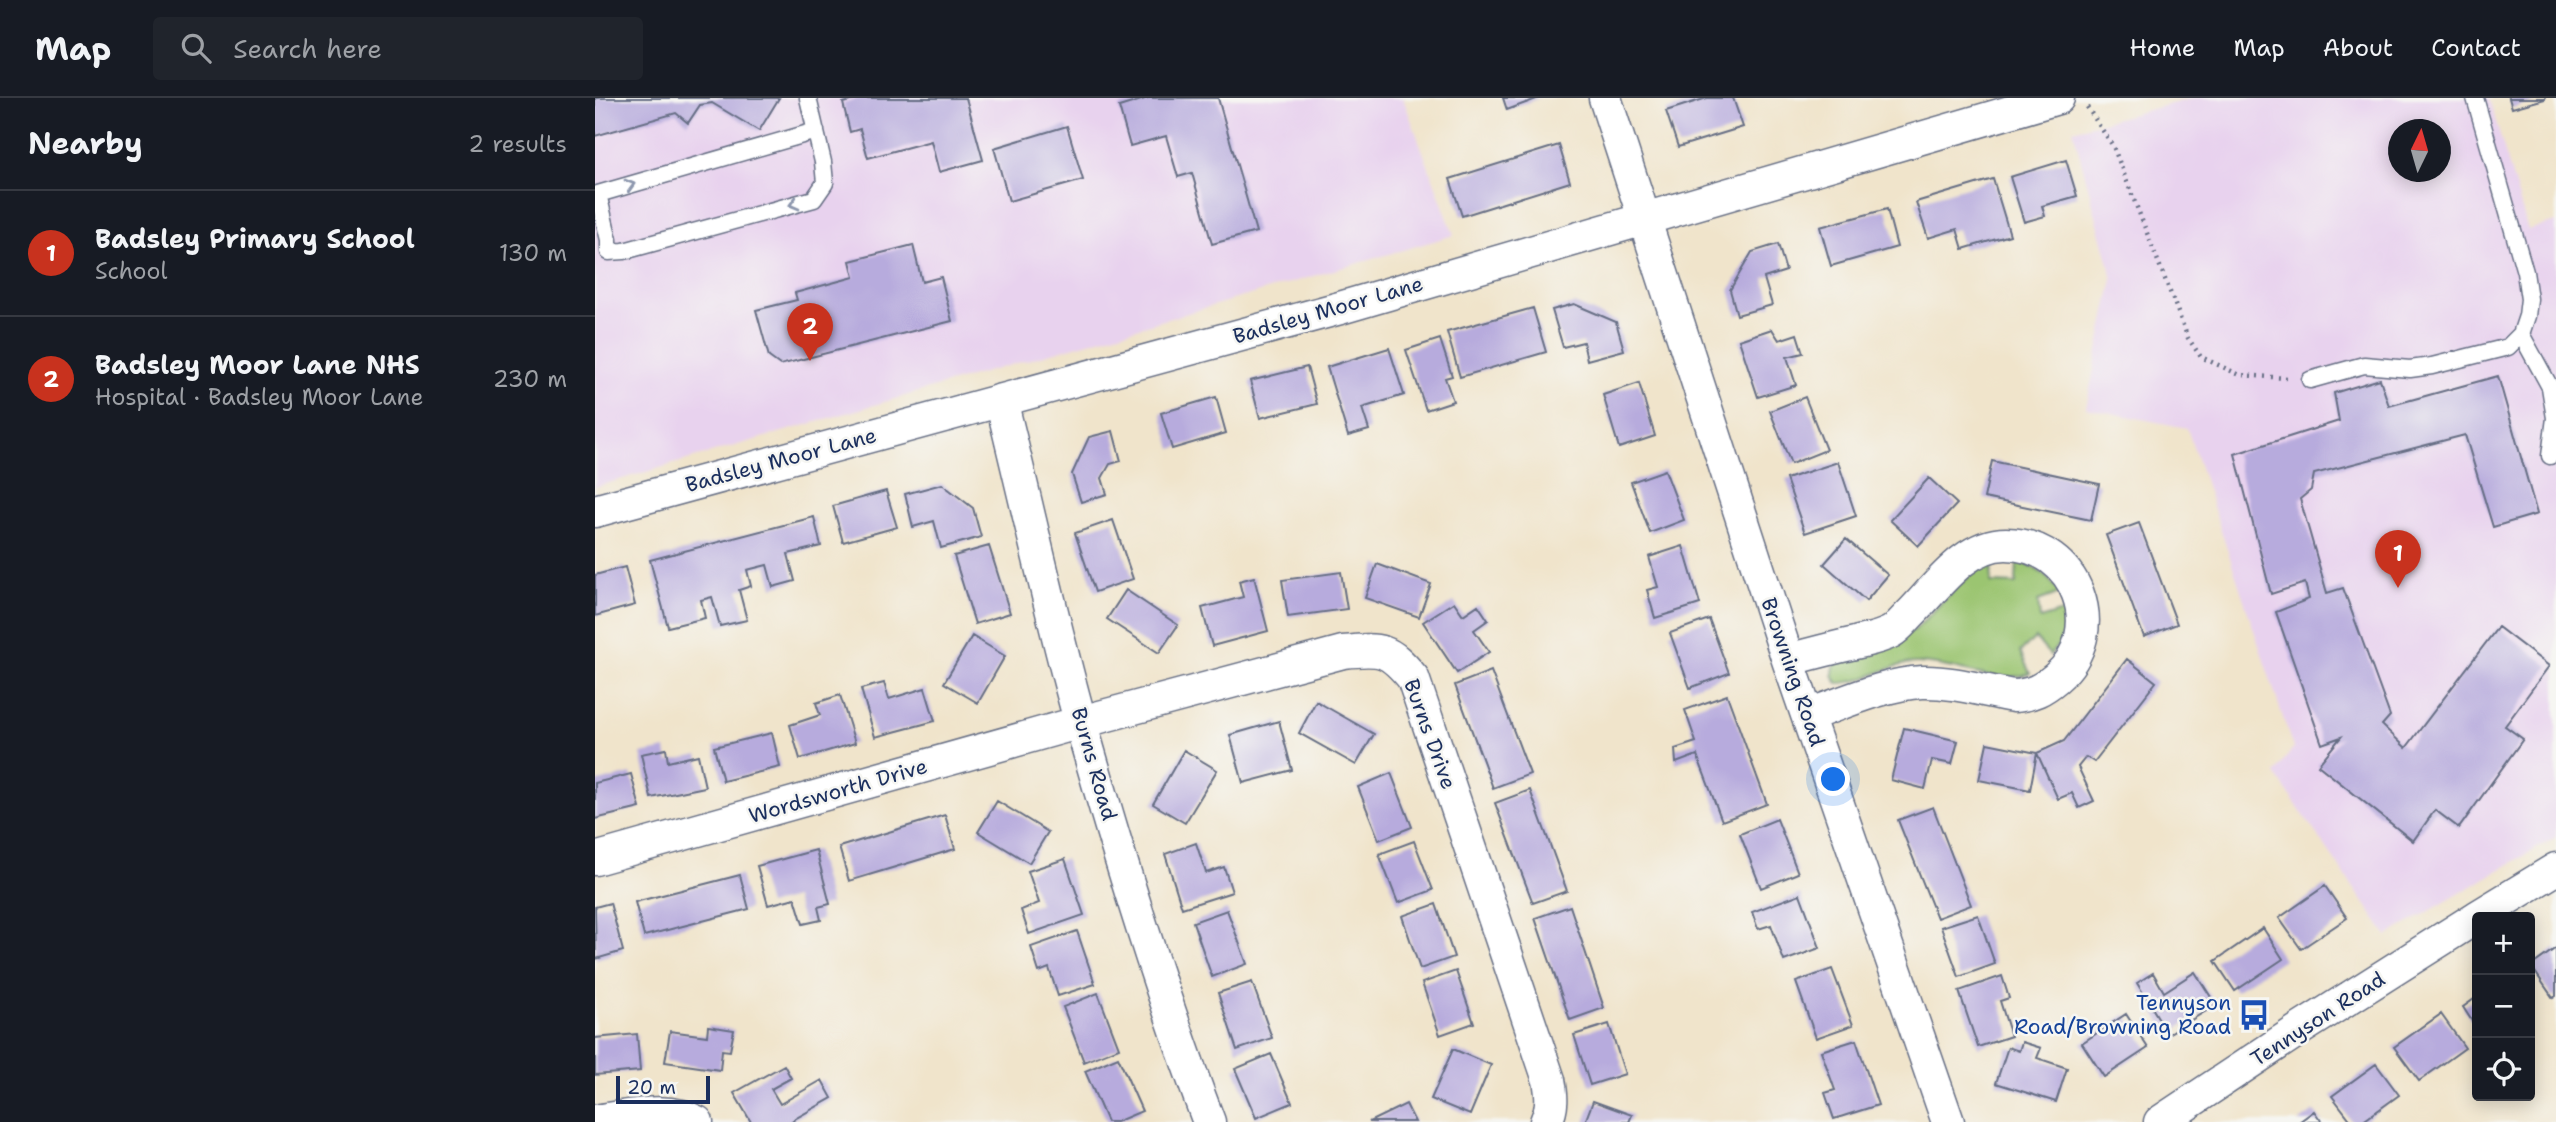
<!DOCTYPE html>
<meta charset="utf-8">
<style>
:root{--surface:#171b24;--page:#20242c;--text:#f1f3f6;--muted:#9ea1a6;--line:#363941;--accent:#c8321e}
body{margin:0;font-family:"Shantell Sans",sans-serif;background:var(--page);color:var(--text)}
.controls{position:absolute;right:21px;bottom:21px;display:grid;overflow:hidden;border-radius:7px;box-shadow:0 4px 18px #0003}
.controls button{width:63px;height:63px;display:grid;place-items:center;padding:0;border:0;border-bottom:2px solid var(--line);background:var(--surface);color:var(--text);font:35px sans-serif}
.compass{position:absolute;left:1793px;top:21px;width:63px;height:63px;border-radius:50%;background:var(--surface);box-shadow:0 4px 18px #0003;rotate:5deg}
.scale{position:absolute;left:21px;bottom:18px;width:94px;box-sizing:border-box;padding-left:7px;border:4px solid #1b2f5e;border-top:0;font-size:19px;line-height:24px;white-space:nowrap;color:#1b2f5e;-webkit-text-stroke:5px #f6f6f2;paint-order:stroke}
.you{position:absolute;left:1239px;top:682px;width:24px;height:24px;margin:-18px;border:5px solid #fff;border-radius:50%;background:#1a73e8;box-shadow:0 0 0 10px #1a73e833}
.badge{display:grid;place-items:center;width:46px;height:46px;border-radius:50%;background:var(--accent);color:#fff;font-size:23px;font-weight:700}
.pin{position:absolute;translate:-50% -58px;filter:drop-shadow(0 2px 4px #0008)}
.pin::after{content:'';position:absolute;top:37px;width:24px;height:21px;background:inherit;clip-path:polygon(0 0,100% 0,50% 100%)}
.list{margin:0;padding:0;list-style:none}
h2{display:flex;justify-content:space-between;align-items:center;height:91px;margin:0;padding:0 28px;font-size:30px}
h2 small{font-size:23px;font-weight:400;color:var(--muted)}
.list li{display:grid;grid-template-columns:46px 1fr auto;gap:21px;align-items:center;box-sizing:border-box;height:126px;padding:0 28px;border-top:2px solid var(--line)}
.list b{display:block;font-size:26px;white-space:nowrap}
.list p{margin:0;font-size:23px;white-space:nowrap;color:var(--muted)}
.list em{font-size:23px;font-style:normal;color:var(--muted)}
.icon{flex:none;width:38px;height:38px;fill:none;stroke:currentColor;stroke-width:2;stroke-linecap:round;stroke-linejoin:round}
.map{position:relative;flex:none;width:1961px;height:1024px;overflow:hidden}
header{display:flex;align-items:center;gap:42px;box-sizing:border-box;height:98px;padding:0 35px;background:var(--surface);border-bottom:2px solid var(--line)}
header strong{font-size:33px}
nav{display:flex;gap:38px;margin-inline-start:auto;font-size:24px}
.search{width:490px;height:63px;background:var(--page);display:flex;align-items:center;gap:18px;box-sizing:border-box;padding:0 24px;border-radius:7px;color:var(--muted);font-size:26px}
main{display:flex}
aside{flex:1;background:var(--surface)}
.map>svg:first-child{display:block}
</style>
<header>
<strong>Map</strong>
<div class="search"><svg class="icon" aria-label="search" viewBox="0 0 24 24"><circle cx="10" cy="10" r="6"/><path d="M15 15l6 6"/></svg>Search here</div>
<nav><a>Home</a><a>Map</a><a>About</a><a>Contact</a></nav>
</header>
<main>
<aside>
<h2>Nearby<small>2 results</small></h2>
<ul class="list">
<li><span class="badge">1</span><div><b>Badsley Primary School</b><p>School</p></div><em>130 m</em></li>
<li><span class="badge">2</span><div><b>Badsley Moor Lane NHS</b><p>Hospital · Badsley Moor Lane</p></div><em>230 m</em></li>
</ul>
</aside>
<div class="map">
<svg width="1961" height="1024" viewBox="0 0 1961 1024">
<rect width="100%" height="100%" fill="#f6f6f2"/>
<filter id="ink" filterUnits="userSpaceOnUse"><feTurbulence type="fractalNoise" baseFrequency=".0143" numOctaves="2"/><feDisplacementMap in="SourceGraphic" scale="14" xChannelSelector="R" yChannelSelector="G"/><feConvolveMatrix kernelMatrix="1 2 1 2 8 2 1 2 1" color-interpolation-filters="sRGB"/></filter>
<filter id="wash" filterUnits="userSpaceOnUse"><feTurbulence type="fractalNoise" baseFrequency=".00686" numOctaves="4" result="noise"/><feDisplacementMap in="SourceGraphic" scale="28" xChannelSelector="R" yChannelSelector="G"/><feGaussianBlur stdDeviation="1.57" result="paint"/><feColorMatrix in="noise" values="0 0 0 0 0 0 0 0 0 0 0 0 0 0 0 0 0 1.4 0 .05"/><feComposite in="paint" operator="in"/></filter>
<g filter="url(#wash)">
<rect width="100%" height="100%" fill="#f0e4cb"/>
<path fill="#e8d2ee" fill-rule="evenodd" d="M0 0H808L859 137 0 389Z
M1598 0H1894L1933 132 1961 124V739L1792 838 1680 676 1698 650 1592 330 1491 310 1518 181 1478 32ZM1804 32H1846V74H1804Z"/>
<path fill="#9bc571" stroke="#5b7a68" stroke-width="2" d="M1397 464 1396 485 1421 486 1422 464C1443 469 1452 478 1465 495L1443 503 1445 521 1471 513 1466 543 1455 557 1440 540 1425 554 1435 575C1399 588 1359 565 1322 565 1294 565 1271 585 1243 585 1237 579 1237 574 1240 566L1320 532 1365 486 1383 471Z"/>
<g id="blocks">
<path fill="#b7abdd" d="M0 0H184L164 33 117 5 105 7 93 25 81 15 0 38Z
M266 0H371L388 62 344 74 336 43 273 60 265 31 255 34 248 5Z
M553 0H623L661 134 617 146 597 75 583 79 571 38 535 48 524 9Z
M908 0H944L912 12Z
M1112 0H1138L1148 29 1083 49 1071 13Z
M1914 0H1950V1L1917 10Z
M472 28 488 82 414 103 399 50Z
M964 47 975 84 867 118 855 81Z
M1471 62 1482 98 1447 108 1450 118 1429 124 1415 79Z
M1398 81 1415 137 1368 151 1362 131 1333 140 1321 104Z
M1292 111 1302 149 1236 168 1225 129Z
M1183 146 1191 173 1169 180 1177 207 1142 217 1135 192 1157 154Z
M318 147 327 184 346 179 357 223 185 267 174 259 161 212 202 202 200 195 259 179 255 163Z
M979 206 1021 224 1029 252 992 262 988 244 968 249 957 212Z
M938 210 951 254 865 279 852 234Z
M1177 231 1184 242 1202 236 1208 255 1192 259 1201 287 1163 299 1144 242Z
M845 241 857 278 850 280 858 303 831 312 811 252Z
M794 250 809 297 767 310 774 332 753 338 732 269Z
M712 269 722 306 665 320 655 283Z
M1903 278 1942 416 1898 429 1870 337 1719 376 1716 392 1705 401 1732 495 1748 490 1795 618 1787 627 1811 650 1903 529 1954 568 1910 628 1928 641 1864 730 1840 712 1818 743 1723 667 1746 639 1727 646 1681 514 1714 501 1710 485 1676 496 1640 356 1744 323 1739 295 1785 281 1794 308Z
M1044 285 1060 338 1024 350 1008 297Z
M621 299 631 335 577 351 566 315Z
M1210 299 1231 352 1196 366 1175 313Z
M518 333 526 363 515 366 507 380 512 396 486 404 477 376 494 339Z
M1397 363 1504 386 1496 422 1389 400Z
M1243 364 1261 418 1210 435 1191 381Z
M1070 372 1089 422 1055 435 1036 384Z
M1334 380 1362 406 1323 448 1295 422Z
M347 386 378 410 386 439 346 450 339 423 318 429 310 396Z
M291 393 302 429 248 444 238 408Z
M219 419 226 448 193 456 200 483 178 489 172 467 152 472 156 488 144 492 152 522 125 528 117 499 106 502 110 520 73 529 55 462Z
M518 422 538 481 500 494 480 435Z
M1544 425 1582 526 1549 539 1511 437Z
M1251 441 1293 477 1271 503 1229 466Z
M394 448 415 515 380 526 359 458Z
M1088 448 1105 506 1060 520 1052 492 1063 489 1054 459Z
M782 466 836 486 824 519 770 500Z
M30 469 40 507 0 518V477Z
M746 474 752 511 693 519 687 482Z
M659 479 673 533 617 548 607 510 648 499 644 483Z
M531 492 583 527 564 555 512 521Z
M859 504 868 517 883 507 893 522 879 532 894 554 862 575 828 524Z
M1114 521 1134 575 1095 590 1075 535Z
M377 538 410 558 383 605 349 585Z
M1532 561 1561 584 1499 664 1491 659 1483 669 1499 703 1484 710 1477 695 1463 701 1442 655 1469 643Z
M896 573 935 676 898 690 860 587Z
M289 585 294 601 330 590 340 623 280 639 266 591Z
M245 597 260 645 205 661 195 627 225 617 221 605Z
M1132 597 1172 706 1127 723 1102 657 1081 665 1080 651 1101 644 1090 612Z
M721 603 779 636 761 667 704 635Z
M684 623 697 672 648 685 635 637Z
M1309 630 1363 643 1357 666 1337 662 1330 691 1296 682Z
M177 635 185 669 128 683 119 649Z
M1392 645 1442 655 1435 692 1384 682Z
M71 651 73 664 103 657 110 689 56 700 46 656Z
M589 652 622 672 590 725 558 706Z
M796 675 817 729 784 742 763 689Z
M36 676 45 710 0 721V685Z
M935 692 972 793 938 805 900 705Z
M402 703 453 734 434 765 383 734Z
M1338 709 1376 807 1342 820 1303 722Z
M350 717 360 751 254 783 244 749Z
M1182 721 1203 775 1166 790 1145 736Z
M819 743 838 792 803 805 784 756Z
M601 745 611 775 629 769 637 794 587 810 570 756Z
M221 752 235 806 223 809 226 822 208 826 200 800 173 807 162 768Z
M470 761 489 817 434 836 426 812 444 805 433 773Z
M145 777 154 811 49 838 40 804Z
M1730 788 1752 820 1706 851 1684 820Z
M1205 796 1225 850 1189 863 1176 827 1163 831 1157 814Z
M15 805 28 853 1 861 0 809Z
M841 806 859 859 825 871 807 818Z
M975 808 1009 910 975 922 940 820Z
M632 812 652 866 617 879 598 824Z
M1383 817 1400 866 1364 879 1346 829Z
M1668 830 1688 861 1640 893 1620 863Z
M482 833 500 886 463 898 454 870 444 874 436 849Z
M1961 850V898L1958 900 1936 868Z
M1237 871 1258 927 1221 940 1201 884Z
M861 873 879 925 845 937 827 885Z
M1600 874 1621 907 1573 936 1542 885 1558 875 1569 894Z
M1407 878 1414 900 1405 903 1416 938 1383 949 1364 893Z
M657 884 677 940 642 952 623 895Z
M503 895 524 950 489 964 468 909Z
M1882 899V931L1868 909Z
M1531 916 1553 950 1509 979 1487 945Z
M1846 916 1870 950 1824 983 1799 949Z
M1014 926 1030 976 995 987 979 937Z
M113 928 139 932 135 953 127 952 125 972 70 964 75 933 112 938Z
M42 936 45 973 0 977V940Z
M1261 942 1283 1007 1239 1021 1230 995 1240 992 1226 953Z
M1427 944 1446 950 1442 960 1472 970 1461 1004 1401 985 1413 949 1424 953Z
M858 951 896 967 875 1017 836 1001Z
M676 956 697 1005 661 1020 640 971Z
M523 959 547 1013 521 1024H512L490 973Z
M1781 966 1804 997 1767 1024H1757L1737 998Z
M189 967 196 980 176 991 185 1006 227 982 237 1000 198 1022 199 1024H156L139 995Z
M998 1003 1037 1017 1034 1024H990Z
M811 1006 820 1024H774Z
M1719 1013 1727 1024H1704Z"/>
</g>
</g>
<g filter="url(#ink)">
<use href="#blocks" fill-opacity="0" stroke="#666e84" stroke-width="2"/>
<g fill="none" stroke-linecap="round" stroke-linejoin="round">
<defs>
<path id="lane" d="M213 0 228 64 230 85 219 101 29 153 14 154V142L3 96 221 33
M1926 236 1955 289 1960 320 1955 358
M1715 282 1769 267 1815 271 1837 268 1913 249 1926 236 1932 218 1934 201 1930 174 1880 0"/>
<path id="street" d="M1010 0 1193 562 1353 1024
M406 302C433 410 456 519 486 626 524 760 565 894 614 1024
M0 413 745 210 1463 0
M1193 562C1215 556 1238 550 1260 545 1272 542 1285 540 1296 534 1303 530 1309 522 1315 516 1342 489 1370 446 1411 446 1482 446 1515 534 1461 580 1448 591 1437 597 1419 598 1389 593 1357 583 1327 584 1289 586 1249 605 1213 617
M0 761 486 624 748 554C786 550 793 550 818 580L954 982C957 998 958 1009 951 1024
M1882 819 1961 771
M0 1023C33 1019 72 1007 102 1024
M1565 1024 1705 931 1882 819"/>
</defs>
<use href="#lane" stroke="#666e84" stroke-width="19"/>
<use href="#street" stroke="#666e84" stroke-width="35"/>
<path stroke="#666e84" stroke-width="4.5" stroke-dasharray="2 5" stroke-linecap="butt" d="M1492 9 1518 48 1593 240 1606 259 1645 277 1692 280"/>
<use href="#lane" stroke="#fff" stroke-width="16"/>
<use href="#street" stroke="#fff" stroke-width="32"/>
</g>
<defs><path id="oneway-chevron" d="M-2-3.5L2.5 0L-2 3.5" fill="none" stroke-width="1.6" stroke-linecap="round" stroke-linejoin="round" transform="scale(1.75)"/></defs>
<g stroke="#8d97ae">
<use href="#oneway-chevron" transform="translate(35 87) rotate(-16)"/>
<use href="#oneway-chevron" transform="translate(199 106) rotate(165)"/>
</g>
</g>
<defs>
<symbol id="bus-bare" viewBox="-9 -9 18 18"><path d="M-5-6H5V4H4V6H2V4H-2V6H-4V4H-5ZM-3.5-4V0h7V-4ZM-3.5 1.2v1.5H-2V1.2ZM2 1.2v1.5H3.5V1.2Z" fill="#1a4fb4" stroke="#f6f6f2" stroke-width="2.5" paint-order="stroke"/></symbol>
</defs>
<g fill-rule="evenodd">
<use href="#bus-bare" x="1637" y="895" width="44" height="44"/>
</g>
<g text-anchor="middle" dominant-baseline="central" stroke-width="5" stroke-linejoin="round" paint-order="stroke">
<g font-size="21" fill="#1b2f5e" stroke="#f6f6f2">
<text transform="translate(733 212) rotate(-16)">Badsley Moor Lane</text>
<text transform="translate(186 362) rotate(-15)">Badsley Moor Lane</text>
<text transform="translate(1198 574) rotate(71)">Browning Road</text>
<text transform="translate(835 636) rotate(70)">Burns Drive</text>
<text transform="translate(499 666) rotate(74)">Burns Road</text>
<text transform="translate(243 693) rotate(-16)">Wordsworth Drive</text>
<text transform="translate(1723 921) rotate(-33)">Tennyson Road</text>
</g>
<g font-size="21" fill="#164399" stroke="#f6f6f2" text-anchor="end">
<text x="1636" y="905">Tennyson<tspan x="1636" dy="24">Road/Browning Road</tspan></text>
</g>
</g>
</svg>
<div class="controls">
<button>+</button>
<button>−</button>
<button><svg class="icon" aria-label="locate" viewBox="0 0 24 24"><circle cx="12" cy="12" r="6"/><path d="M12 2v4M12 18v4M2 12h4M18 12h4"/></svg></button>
</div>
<svg class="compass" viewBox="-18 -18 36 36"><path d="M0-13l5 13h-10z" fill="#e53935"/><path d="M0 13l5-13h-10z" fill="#9ea1a6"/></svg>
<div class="scale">20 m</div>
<div class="you"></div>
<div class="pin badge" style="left:1803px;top:490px">1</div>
<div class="pin badge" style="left:215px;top:263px">2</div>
</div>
</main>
